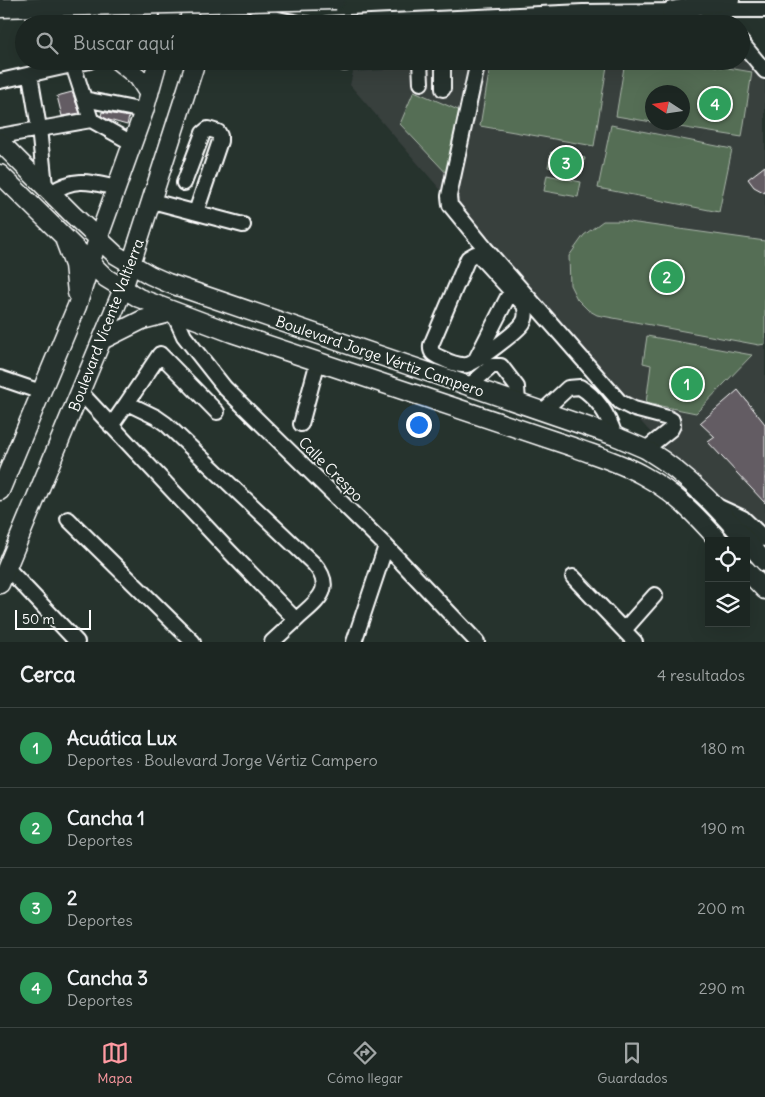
<!DOCTYPE html>
<html lang="es">
<meta charset="utf-8">
<style>
:root{--surface:#1c2622;--page:#252e2a;--text:#f1f3f6;--muted:#a0a5a5;--line:#3a4340;--accent:#ff9aa2}
body{margin:0;font-family:Delius,sans-serif;background:var(--page);color:var(--text)}
.controls{position:absolute;right:15px;bottom:15px;display:grid;overflow:hidden;border-radius:0px;box-shadow:0 5px 20px #0002}
.controls button{width:45px;height:45px;display:grid;place-items:center;padding:0;border:0;border-bottom:1px solid var(--line);background:var(--surface);color:var(--text);font:25px sans-serif}
.compass{position:absolute;left:645px;top:85px;width:45px;height:45px;border-radius:50%;background:var(--surface);box-shadow:0 5px 20px #0002;rotate:282deg}
.scale{position:absolute;left:15px;bottom:12px;width:76px;box-sizing:border-box;padding-left:5px;border:2px solid #fff;border-top:0;font-size:14px;line-height:18px;white-space:nowrap;color:#fff;-webkit-text-stroke:4px #26332d;paint-order:stroke}
.you{position:absolute;left:418px;top:424px;width:18px;height:18px;margin:-12px;border:4px solid #fff;border-radius:50%;background:#1a73e8;box-shadow:0 0 0 8px #1a73e833}
.badge{display:grid;place-items:center;width:32px;height:32px;border-radius:50%;background:var(--accent);color:#fff;font-size:16px;font-weight:700}
.pin{position:absolute;translate:-50% -50%;border:2px solid #fff;box-shadow:0 1px 5px #0006}
.list{margin:0;padding:0;list-style:none}
h2{display:flex;justify-content:space-between;align-items:center;height:65px;margin:0;padding:0 20px;font-size:21px}
h2 small{font-size:16px;font-weight:400;color:var(--muted)}
.list li{display:grid;grid-template-columns:32px 1fr auto;gap:15px;align-items:center;box-sizing:border-box;height:80px;padding:0 20px;border-top:1px solid var(--line)}
.list b{display:block;font-size:19px;white-space:nowrap}
.list p{margin:0;font-size:16px;white-space:nowrap;color:var(--muted)}
.list em{font-size:16px;font-style:normal;color:var(--muted)}
.icon{flex:none;width:28px;height:28px;fill:none;stroke:currentColor;stroke-width:2;stroke-linecap:round;stroke-linejoin:round}
.map{position:relative;flex:none;width:765px;height:642px;overflow:hidden}
.search{position:absolute;background:var(--surface);box-shadow:0 5px 20px #0002;left:15px;right:15px;top:15px;height:55px;display:flex;align-items:center;gap:12px;box-sizing:border-box;padding:0 18px;border-radius:28px;color:var(--muted);font-size:19px}
.sheet{height:385px;background:var(--surface)}
nav{display:flex;justify-content:space-around;align-items:center;box-sizing:border-box;height:70px;border-top:1px solid var(--line);background:var(--surface);font-size:14px;color:var(--muted)}
nav a{display:grid;justify-items:center;gap:2px}
nav .on{color:var(--accent)}
.map>svg:first-child{display:block}
</style>
<div class="map">
<svg width="765" height="642" viewBox="0 0 765 642">
<rect width="100%" height="100%" fill="#26332d"/>
<filter id="ink" filterUnits="userSpaceOnUse"><feTurbulence type="fractalNoise" baseFrequency=".02" numOctaves="2"/><feDisplacementMap in="SourceGraphic" scale="10" xChannelSelector="R" yChannelSelector="G"/><feConvolveMatrix kernelMatrix="1 2 1 2 8 2 1 2 1" color-interpolation-filters="sRGB"/></filter>
<g filter="url(#ink)">
<path fill="#383f3d" fill-rule="evenodd" d="M741 32 765 60V557L643 424 350 85 353 72 384 70V61H741ZM652 92H682V122H652Z"/>
<path fill="#556e55" stroke="#aab6aa" d="M491 61H581L607 66 594 146 480 126Z
M625 61H686L752 72 742 137 654 123 682 122V92H652V122L616 116Z
M414 91 465 113 450 177 400 124Z
M611 125 732 149 719 212 598 188Z
M551 152 585 158 581 174 548 167Z
M547 175 581 182 578 197 544 191Z
M603 221H622L765 241V344L759 345 597 315 588 310 577 299 570 285 569 256 584 235Z
M647 336 752 355 696 413 646 403 651 365 643 363Z"/>
<path fill="#635b63" stroke="#fff" d="M72 92 80 113 62 116 57 96Z
M102 112 129 117 127 125 109 120 101 116Z
M765 166V193L754 187 748 179Z
M738 390 765 424V503L708 442 715 437 700 423Z"/>
<g fill="none" stroke-linecap="round" stroke-linejoin="round">
<defs>
<path id="minor" d="M250 0C260 20 288 21 307 24
M706 10H765
M147 24 150 19 157 0
M327 24 583 12 682 11
M741 42 765 71
M338 61 345 63 349 61
M420 61 421 83
M443 61V89
M478 61 449 196 450 205 485 248 620 402 634 409 668 418 672 420 673 425 671 429 646 449
M73 65 91 120
M30 75 39 128 45 186
M0 81 90 61
M84 99 144 111
M0 136 91 120 132 143
M184 183 203 133 208 129 218 132 220 136V141L196 212
M51 193C75 176 91 182 117 188
M152 201 243 225
M475 254 479 256 524 305C526 311 527 317 523 323 518 331 476 363 467 365 458 366 449 362 441 358 434 355 430 353 431 345L468 258Z
M173 312 184 336 225 388 386 546 477 642
M476 359 514 285
M0 378 41 392
M469 386 492 366H501L517 387 518 403
M81 393 228 550 296 620 272 642
M127 403 160 354 217 412
M542 412 568 388 580 387C598 398 609 417 615 436
M301 424 318 361
M111 426 127 403 156 417 166 424 314 564C337 590 315 602 296 620
M717 506 743 518 765 539
M68 519 193 642
M7 568 77 642
M573 577 635 642
M624 630 655 595
M354 642 386 546"/>
<path id="major" d="M671 11 730 0
M168 24 174 0
M206 24 212 0
M118 61 138 77 149 94
M0 142 73 215 116 255 150 275 168 283 615 436C626 441 637 445 647 450 694 478 730 522 765 562
M0 174 106 278 139 298 232 333 573 447C597 456 622 463 644 476 674 492 697 516 719 541
M65 241 74 265 77 293
M102 340 142 320 173 312
M0 491 77 306 98 239 144 111 158 61
M746 570 765 590
M0 584 123 289 196 61"/>
</defs>
<use href="#minor" stroke="#fff" stroke-width="18"/>
<use href="#major" stroke="#fff" stroke-width="21"/>
<use href="#minor" stroke="#26332d" stroke-width="14"/>
<use href="#major" stroke="#26332d" stroke-width="18"/>
<defs>
<path id="major-bridge" d="M0 8 336 0"/>
</defs>
<use href="#major-bridge" stroke="#fff" stroke-width="21" stroke-linecap="butt"/>
<use href="#major-bridge" stroke="#26332d" stroke-width="18"/>
</g>
</g>
<g text-anchor="middle" dominant-baseline="central" stroke-width="4" stroke-linejoin="round" paint-order="stroke">
<g font-size="15" fill="#fff" stroke="#26332d">
<text transform="translate(106 325) rotate(-69)">Boulevard Vicente Valtierra</text>
<text transform="translate(380 356) rotate(19)">Boulevard Jorge Vértiz Campero</text>
<text transform="translate(331 469) rotate(45)">Calle Crespo</text>
</g>
</g>
</svg>
<div class="controls">
<button><svg class="icon" aria-label="locate" viewBox="0 0 24 24"><circle cx="12" cy="12" r="6"/><path d="M12 2v4M12 18v4M2 12h4M18 12h4"/></svg></button>
<button><svg class="icon" aria-label="layers" viewBox="0 0 24 24"><path d="M12 4l9 5-9 5-9-5zM3 14l9 5 9-5"/></svg></button>
</div>
<svg class="compass" viewBox="-18 -18 36 36"><path d="M0-13l5 13h-10z" fill="#e53935"/><path d="M0 13l5-13h-10z" fill="#a0a5a5"/></svg>
<div class="scale">50 m</div>
<div class="you"></div>
<div class="pin badge" style="left:687px;top:384px;background:#2e9e5b">1</div>
<div class="pin badge" style="left:667px;top:277px;background:#2e9e5b">2</div>
<div class="pin badge" style="left:566px;top:163px;background:#2e9e5b">3</div>
<div class="pin badge" style="left:715px;top:104px;background:#2e9e5b">4</div>
<div class="search"><svg class="icon" aria-label="search" viewBox="0 0 24 24"><circle cx="10" cy="10" r="6"/><path d="M15 15l6 6"/></svg>Buscar aquí</div>
</div>
<section class="sheet">
<h2>Cerca<small>4 resultados</small></h2>
<ul class="list">
<li><span class="badge" style="background:#2e9e5b">1</span><div><b>Acuática Lux</b><p>Deportes · Boulevard Jorge Vértiz Campero</p></div><em>180 m</em></li>
<li><span class="badge" style="background:#2e9e5b">2</span><div><b>Cancha 1</b><p>Deportes</p></div><em>190 m</em></li>
<li><span class="badge" style="background:#2e9e5b">3</span><div><b>2</b><p>Deportes</p></div><em>200 m</em></li>
<li><span class="badge" style="background:#2e9e5b">4</span><div><b>Cancha 3</b><p>Deportes</p></div><em>290 m</em></li>
</ul>
</section>
<nav>
<a class="on"><svg class="icon" aria-label="map" viewBox="0 0 24 24"><path d="M3 6l6-2 6 2 6-2v14l-6 2-6-2-6 2zM9 4v14M15 6v14"/></svg>Mapa</a>
<a><svg class="icon" aria-label="directions" viewBox="0 0 24 24"><path d="M12 3l9 9-9 9-9-9zM9 14v-3h6M13 9l2 2-2 2"/></svg>Cómo llegar</a>
<a><svg class="icon" aria-label="saved" viewBox="0 0 24 24"><path d="M7 4h10v16l-5-4-5 4z"/></svg>Guardados</a>
</nav>
